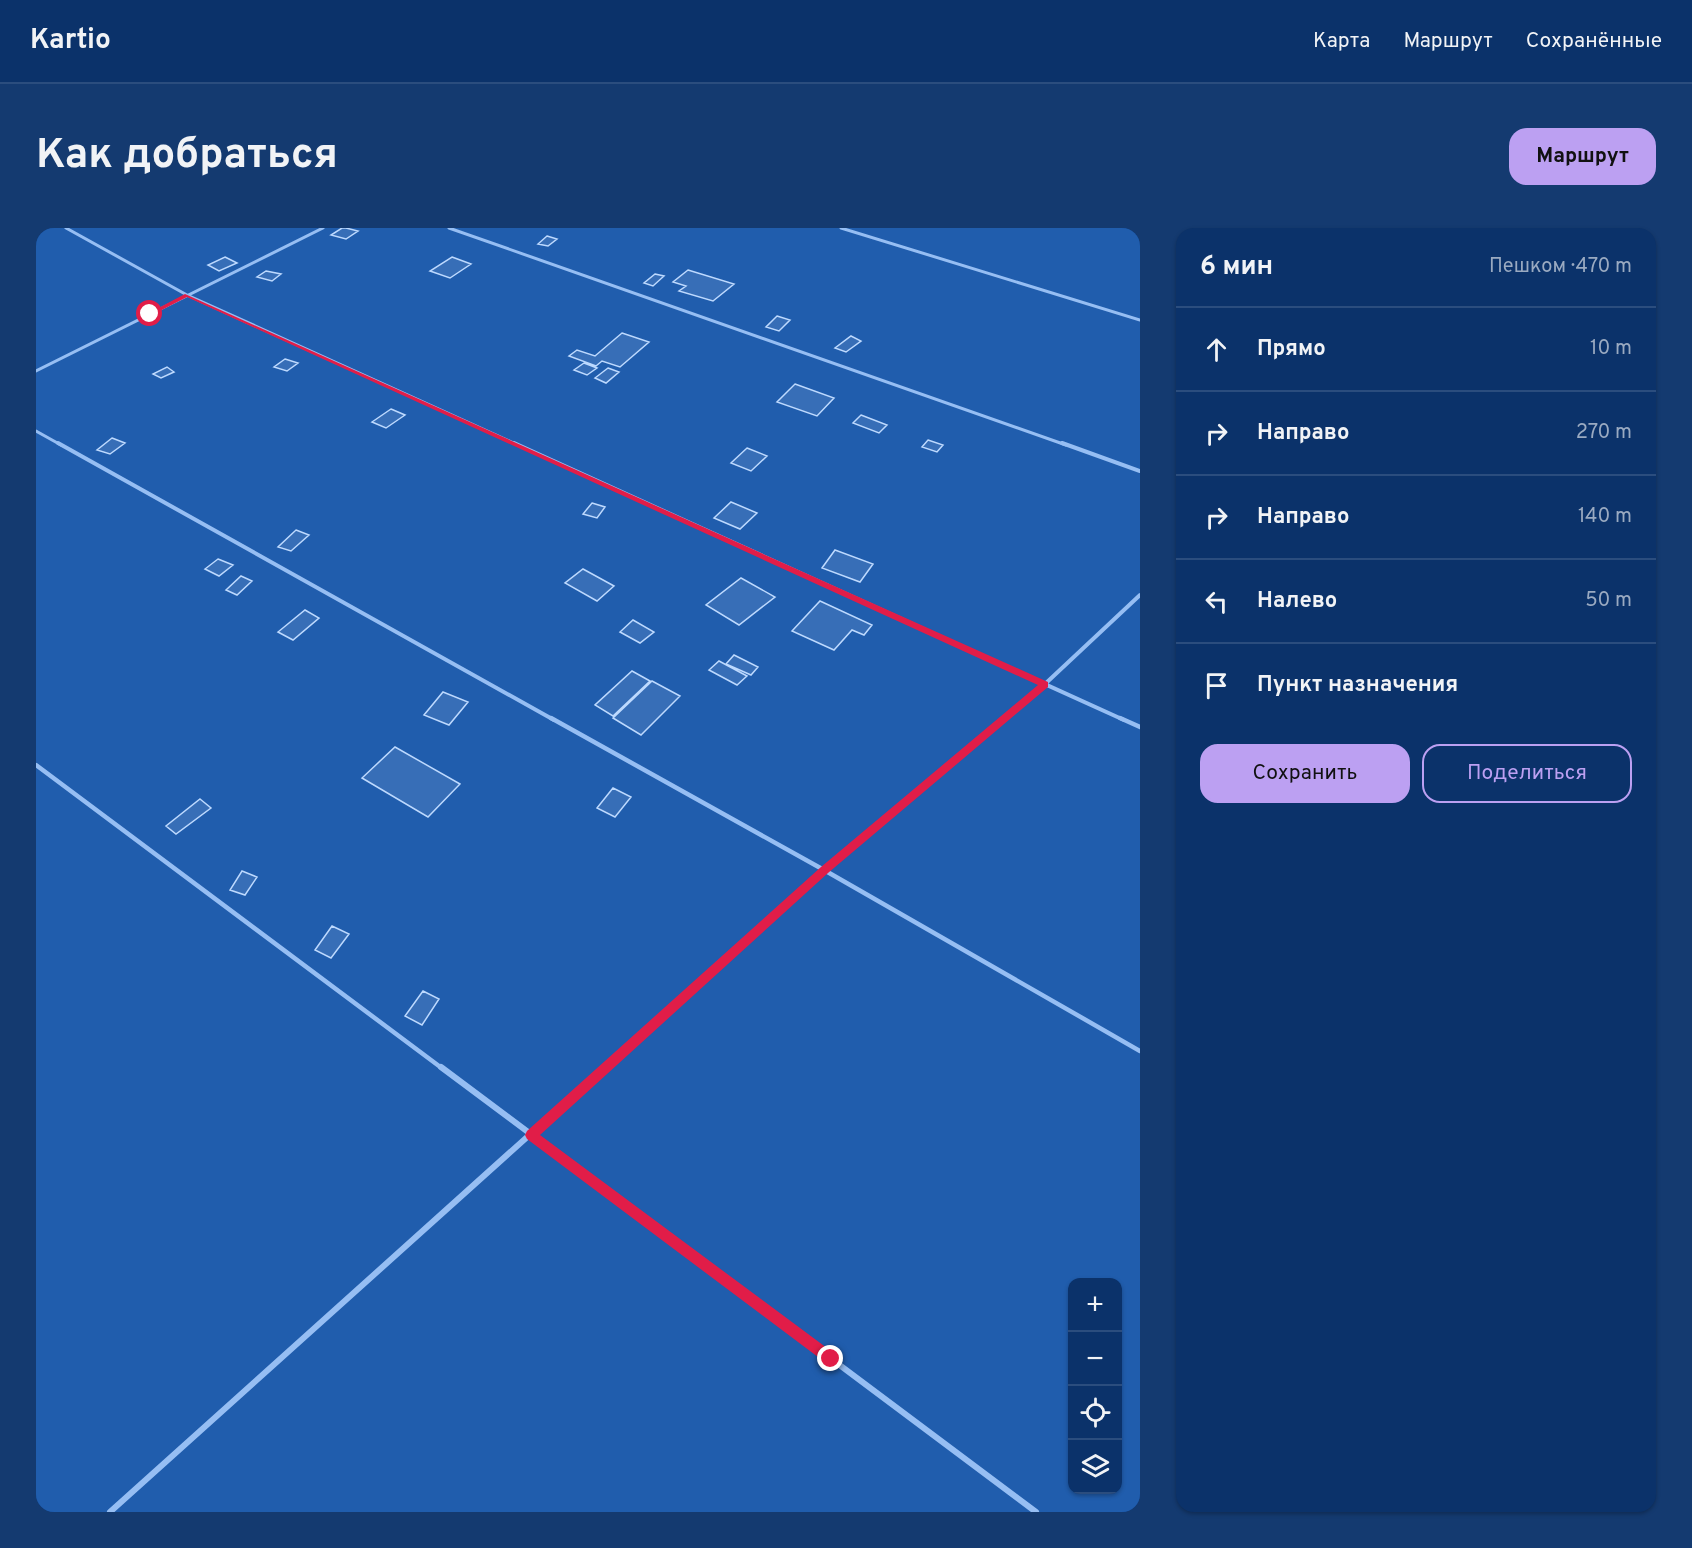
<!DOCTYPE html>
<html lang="ru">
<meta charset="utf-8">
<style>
:root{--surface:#0b326a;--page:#143a70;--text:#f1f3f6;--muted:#9aaac1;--line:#2b4d7e;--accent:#bca0f2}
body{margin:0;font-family:Overpass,sans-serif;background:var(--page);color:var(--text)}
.controls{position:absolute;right:18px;bottom:18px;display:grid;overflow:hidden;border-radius:12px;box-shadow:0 2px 4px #0004}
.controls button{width:54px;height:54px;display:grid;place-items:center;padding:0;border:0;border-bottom:2px solid var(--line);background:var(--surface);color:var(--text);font:30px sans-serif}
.stop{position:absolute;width:18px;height:18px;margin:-14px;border:4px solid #e11d48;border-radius:50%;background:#fff}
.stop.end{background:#e11d48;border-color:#fff;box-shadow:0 2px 6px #0008}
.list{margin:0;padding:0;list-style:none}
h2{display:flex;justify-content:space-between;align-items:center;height:78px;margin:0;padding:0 24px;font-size:26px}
h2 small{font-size:20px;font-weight:400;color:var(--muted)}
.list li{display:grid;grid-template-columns:39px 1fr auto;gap:18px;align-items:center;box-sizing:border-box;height:84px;padding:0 24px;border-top:2px solid var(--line)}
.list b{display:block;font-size:22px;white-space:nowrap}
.list em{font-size:20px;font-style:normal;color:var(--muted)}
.actions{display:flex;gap:12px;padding:18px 24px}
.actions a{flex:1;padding:14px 0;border:2px solid var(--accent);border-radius:18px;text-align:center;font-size:21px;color:var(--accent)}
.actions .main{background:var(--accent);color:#111}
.icon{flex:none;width:33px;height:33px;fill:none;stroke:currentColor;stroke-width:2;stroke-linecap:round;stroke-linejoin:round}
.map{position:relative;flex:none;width:1104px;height:1284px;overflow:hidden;border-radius:18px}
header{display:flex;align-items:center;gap:36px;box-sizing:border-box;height:84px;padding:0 30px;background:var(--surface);border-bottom:2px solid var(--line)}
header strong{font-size:28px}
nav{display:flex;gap:33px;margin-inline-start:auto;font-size:21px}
.intro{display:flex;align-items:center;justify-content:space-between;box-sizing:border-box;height:144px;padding:0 36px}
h1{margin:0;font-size:42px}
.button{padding:15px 27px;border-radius:18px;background:var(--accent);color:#111;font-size:21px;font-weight:700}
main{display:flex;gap:36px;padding:0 36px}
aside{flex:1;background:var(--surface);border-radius:18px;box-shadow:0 2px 4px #0004}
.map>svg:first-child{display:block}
</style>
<header>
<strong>Kartio</strong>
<nav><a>Карта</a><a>Маршрут</a><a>Сохранённые</a></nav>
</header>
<div class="intro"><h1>Как добраться</h1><a class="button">Маршрут</a></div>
<main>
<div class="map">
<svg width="1104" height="1284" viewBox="0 0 1104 1284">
<rect width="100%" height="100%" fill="#0f438d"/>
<path fill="#205dad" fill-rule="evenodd" d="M0 0H1104V1284H0ZM1036 1054H1082V1262H1036Z"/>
<path fill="#376eb7" stroke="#bdd9fe" stroke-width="1.5" d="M306 0H310L322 3 310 11 295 7Z
M511 8 521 11 512 18 502 16Z
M189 29 201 35 183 43 172 37Z
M416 29 435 36 414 50 394 43Z
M652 42 698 56 677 73 643 63 650 58 637 54Z
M230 43 245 46 236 53 221 49Z
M619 46 628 48 617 58 608 55Z
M741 88 754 92 743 103 730 99Z
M586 105 613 114 584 139 566 133 560 138 533 128 541 122 559 128Z
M815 108 825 113 810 124 799 120Z
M249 131 262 135 251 143 238 139Z
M548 135 561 140 551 147 538 142Z
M131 139 138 144 125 150 117 146Z
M572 140 583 144 570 155 559 150Z
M759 156 798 170 781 188 741 174Z
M355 181 369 187 350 200 336 194Z
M825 187 851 197 843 205 817 195Z
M76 210 89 215 74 226 61 222Z
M892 212 907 217 901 224 886 219Z
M711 220 731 228 715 243 695 235Z
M695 274 721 285 704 301 678 290Z
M556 275 569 279 561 290 547 286Z
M260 302 273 307 255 323 242 319Z
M799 322 837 336 824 354 786 340Z
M182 331 197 337 183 348 169 341Z
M547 341 578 358 561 373 529 355Z
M205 348 216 353 201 367 190 362Z
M705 350 739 369 703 397 670 377Z
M784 373 836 397 828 407 816 402 798 422 756 403Z
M269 382 283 390 257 412 242 404Z
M597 392 618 404 604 415 584 404Z
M698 427 722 439 715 447 690 436Z
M683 433 711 448 701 457 673 442Z
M596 443 614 453 577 488 559 477Z
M616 453 644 468 605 507 577 490Z
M407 464 432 474 413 497 388 487Z
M359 519 424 556 392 589 326 550Z
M577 560 595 569 579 589 561 580Z
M164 571 175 580 140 606 130 598Z
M206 643 221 649 209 667 194 662Z
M296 698 313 706 295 730 279 722Z
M387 763 403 771 386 797 369 788Z"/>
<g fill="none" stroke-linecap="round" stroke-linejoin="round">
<path stroke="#96bef3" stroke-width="3" d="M30 0 151 67 482 217
M413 0 1030 217
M805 0 1104 92
M0 143 287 0
M0 203 25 217"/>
<path stroke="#96bef3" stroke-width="4" d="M22 215 518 492
M478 215 1088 492
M1026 215 1104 243
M967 492 1009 456 1104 367"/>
<path stroke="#96bef3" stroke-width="4.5" d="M515 490 788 642 1104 823
M1084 490 1104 499
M0 537 407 841
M567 841 788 642 968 490"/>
<path stroke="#96bef3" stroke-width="6" d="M405 839 1000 1284
M74 1284 569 839"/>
</g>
<path fill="#e11d48" d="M149 66 1012 454V459L792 645 504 907 799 1126 801 1131 799 1135 795 1137 790 1135 491 911 489 907 491 903 785 639 1002 457 151 69 116 87 111 86Z"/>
</svg>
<div class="controls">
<button>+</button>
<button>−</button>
<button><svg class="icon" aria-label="locate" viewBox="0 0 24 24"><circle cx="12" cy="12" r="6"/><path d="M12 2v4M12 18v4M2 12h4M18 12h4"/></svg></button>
<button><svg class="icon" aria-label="layers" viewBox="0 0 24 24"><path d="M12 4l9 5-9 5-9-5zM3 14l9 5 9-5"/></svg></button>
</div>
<div class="stop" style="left:114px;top:86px"></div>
<div class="stop end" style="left:795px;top:1131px"></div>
</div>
<aside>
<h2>6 мин<small>Пешком · 470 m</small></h2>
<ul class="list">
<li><svg class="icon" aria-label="ahead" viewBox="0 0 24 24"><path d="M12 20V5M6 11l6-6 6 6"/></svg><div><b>Прямо</b></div><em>10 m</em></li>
<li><svg class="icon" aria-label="right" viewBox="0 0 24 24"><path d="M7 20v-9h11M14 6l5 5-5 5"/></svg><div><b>Направо</b></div><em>270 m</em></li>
<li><svg class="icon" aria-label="right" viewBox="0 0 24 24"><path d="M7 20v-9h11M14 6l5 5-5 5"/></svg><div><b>Направо</b></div><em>140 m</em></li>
<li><svg class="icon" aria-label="left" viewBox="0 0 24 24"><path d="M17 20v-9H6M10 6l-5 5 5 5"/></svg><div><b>Налево</b></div><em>50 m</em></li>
<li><svg class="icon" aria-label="arrive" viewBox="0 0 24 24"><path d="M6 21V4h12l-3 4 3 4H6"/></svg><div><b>Пункт назначения</b></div></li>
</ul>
<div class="actions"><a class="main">Сохранить</a><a>Поделиться</a></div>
</aside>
</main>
